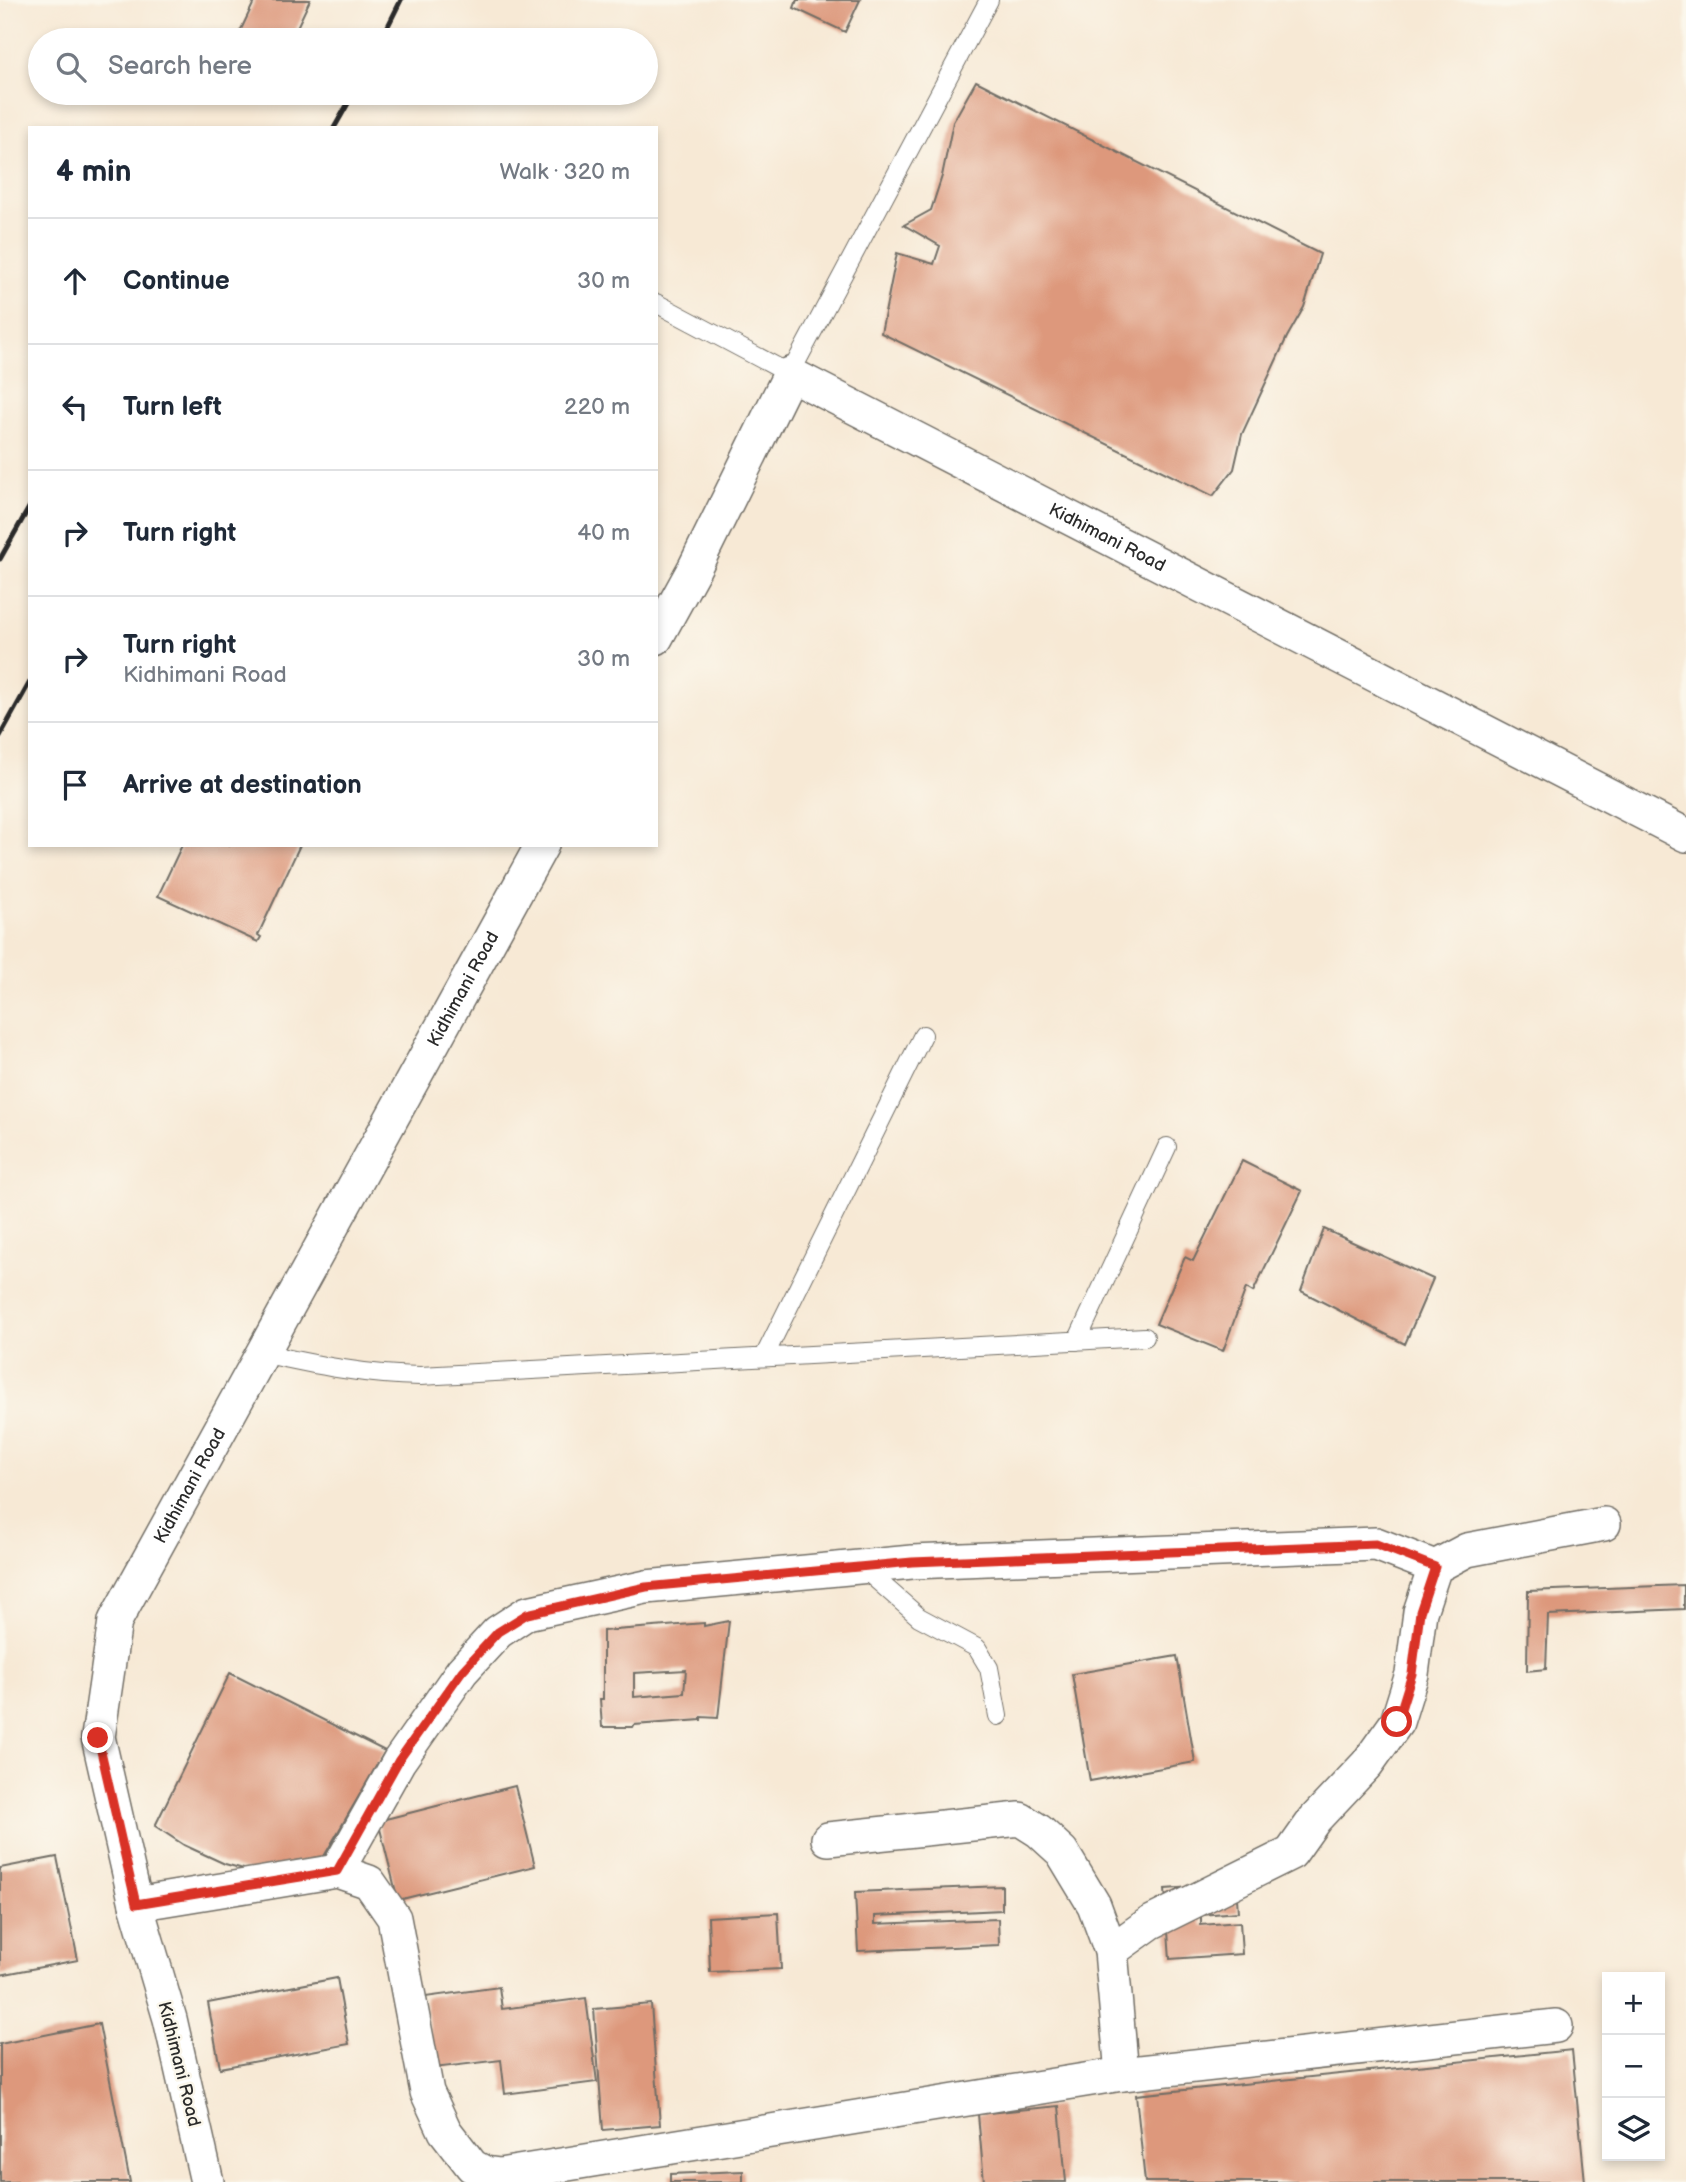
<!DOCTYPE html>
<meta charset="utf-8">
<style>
:root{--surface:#fff;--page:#f6f6f7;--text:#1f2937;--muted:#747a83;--line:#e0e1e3}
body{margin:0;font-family:"Balsamiq Sans",sans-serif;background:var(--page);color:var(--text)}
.controls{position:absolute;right:21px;bottom:21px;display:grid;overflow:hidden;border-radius:0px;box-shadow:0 4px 10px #0003}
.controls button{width:63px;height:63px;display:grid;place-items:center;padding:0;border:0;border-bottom:2px solid var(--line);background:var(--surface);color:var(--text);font:35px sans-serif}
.stop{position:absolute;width:21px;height:21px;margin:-16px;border:5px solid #d93025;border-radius:50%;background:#fff}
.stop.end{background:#d93025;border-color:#fff;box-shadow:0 2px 7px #0008}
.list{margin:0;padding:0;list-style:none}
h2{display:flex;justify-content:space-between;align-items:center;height:91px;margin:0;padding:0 28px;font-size:30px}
h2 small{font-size:23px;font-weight:400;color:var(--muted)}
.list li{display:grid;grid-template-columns:46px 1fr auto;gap:21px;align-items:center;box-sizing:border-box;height:126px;padding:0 28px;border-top:2px solid var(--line)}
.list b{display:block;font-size:26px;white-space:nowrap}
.list p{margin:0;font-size:23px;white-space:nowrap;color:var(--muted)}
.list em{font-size:23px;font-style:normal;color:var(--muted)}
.icon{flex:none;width:38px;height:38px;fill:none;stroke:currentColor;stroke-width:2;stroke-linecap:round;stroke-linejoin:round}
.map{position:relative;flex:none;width:1686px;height:2182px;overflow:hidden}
.search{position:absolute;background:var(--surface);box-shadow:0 4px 10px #0003;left:28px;top:28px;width:630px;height:77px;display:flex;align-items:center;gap:18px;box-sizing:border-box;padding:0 24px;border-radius:38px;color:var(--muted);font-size:26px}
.panel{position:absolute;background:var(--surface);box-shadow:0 4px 10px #0003;left:28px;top:126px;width:630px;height:721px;border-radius:0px}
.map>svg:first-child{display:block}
</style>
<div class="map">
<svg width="1686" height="2182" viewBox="0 0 1686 2182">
<rect width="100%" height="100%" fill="#fbf7ec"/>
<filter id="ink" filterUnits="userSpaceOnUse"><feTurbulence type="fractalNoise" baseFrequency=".0143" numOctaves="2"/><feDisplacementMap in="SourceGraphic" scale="14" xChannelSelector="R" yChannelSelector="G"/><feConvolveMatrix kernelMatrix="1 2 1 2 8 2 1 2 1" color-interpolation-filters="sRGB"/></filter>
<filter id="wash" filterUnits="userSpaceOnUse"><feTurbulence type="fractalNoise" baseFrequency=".00686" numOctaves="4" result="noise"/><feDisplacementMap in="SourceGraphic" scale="28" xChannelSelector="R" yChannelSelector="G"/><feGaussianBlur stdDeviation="1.57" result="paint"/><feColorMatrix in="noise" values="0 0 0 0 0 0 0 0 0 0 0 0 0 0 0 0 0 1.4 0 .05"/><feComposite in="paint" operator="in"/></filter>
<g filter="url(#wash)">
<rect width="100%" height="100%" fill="#f7e9d5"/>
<g id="blocks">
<path fill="#dd987b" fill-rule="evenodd" d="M255 0H310L291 40H236Z
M797 0H860L845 32 794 8Z
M976 81 1320 254 1304 307 1287 337 1242 434 1234 469 1213 496 881 333 897 253 934 264 940 246 904 225 931 210 942 176 953 122Z
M182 845H300L258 935 261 937 258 942 158 896Z
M1242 1161 1302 1191 1253 1292 1246 1288 1223 1351 1156 1324 1185 1257 1193 1261Z
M1324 1229 1433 1279 1405 1344 1301 1291Z
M1684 1585V1609L1548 1615 1546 1669 1527 1671 1528 1591Z
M729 1621 718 1718 701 1717V1720L634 1725 633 1727H602L600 1699H603V1631L704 1623V1626ZM686 1670 684 1693 634 1697V1673Z
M1177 1656 1195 1762 1090 1781 1072 1674Z
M230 1673 385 1751 323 1858 251 1871 225 1864 184 1845 155 1826Z
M515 1786 535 1866 398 1900 378 1821Z
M57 1857 78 1960 0 1975V1868Z
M1236 1884 1238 1912 1201 1915V1925L1240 1922 1242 1954 1170 1959 1165 1889Z
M1002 1886V1910L875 1916V1924L998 1919 999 1945 858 1951 855 1892Z
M778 1913 781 1969 710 1972 708 1917Z
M337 1978 349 2044 220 2068 208 2003Z
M499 1987 502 2009 586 1998 597 2082 505 2094 501 2060 434 2068 425 1997Z
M651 2004 660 2125 603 2130 594 2009Z
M99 2024 130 2182H0V2044Z
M1572 2050 1585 2182H1145L1136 2095Z
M1059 2106 1066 2182H984L978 2114Z
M743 2171V2182H670V2174Z"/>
</g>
</g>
<g filter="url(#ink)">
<use href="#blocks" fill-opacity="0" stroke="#726e66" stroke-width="2"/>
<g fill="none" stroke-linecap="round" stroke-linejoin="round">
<defs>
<path id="lane" d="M656 303 790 374 989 0
M1077 1341 1167 1147
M262 1353C315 1365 366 1375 420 1376L1145 1337
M764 1357 923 1035
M862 1567 919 1617 977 1648 989 1668 998 1716"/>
<g id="street">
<path id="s1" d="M656 638 695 567 790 374 1686 835"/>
<path d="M828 1839 1020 1819 1039 1831 1062 1852 1094 1905 1111 1951 1122 2074"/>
<path d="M337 1871 399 1761 462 1671 498 1632 527 1613 646 1587 912 1562 1376 1544 1435 1567"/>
<path d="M136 1904 337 1871 369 1882 394 1918 427 2092 445 2131 472 2166 485 2173 500 2175 1122 2074 1556 2026"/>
<path d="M1111 1951 1150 1923 1291 1853 1315 1819 1367 1764 1397 1722 1412 1674 1420 1612 1435 1567 1467 1550 1604 1524"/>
<path id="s2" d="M207 2182 170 2019 136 1904 98 1737 115 1621 542 845"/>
</g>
</defs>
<use href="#lane" stroke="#726e66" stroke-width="20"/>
<use href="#street" stroke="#726e66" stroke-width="36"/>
<use href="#lane" stroke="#fff" stroke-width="18"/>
<use href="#street" stroke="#fff" stroke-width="33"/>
<path stroke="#2b2b2b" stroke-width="5" d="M381 40 401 0
M334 128 354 93
M0 559 30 506
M0 736 30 682"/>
</g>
</g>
<g fill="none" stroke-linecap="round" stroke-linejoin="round" filter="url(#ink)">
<path stroke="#d93025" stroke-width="9" d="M98 1738 136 1904 337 1871 399 1760 462 1671 498 1632 527 1614 646 1587 912 1562 1376 1544 1435 1567 1420 1612 1412 1674 1397 1722"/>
</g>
<g text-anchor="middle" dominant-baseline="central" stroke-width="5" stroke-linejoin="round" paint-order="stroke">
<g font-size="18" fill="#2b2b2b" stroke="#fbf7ec">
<text stroke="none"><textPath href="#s1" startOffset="653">Kidhimani Road</textPath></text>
<text stroke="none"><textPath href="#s2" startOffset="1297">Kidhimani Road</textPath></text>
<text stroke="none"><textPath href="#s2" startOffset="730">Kidhimani Road</textPath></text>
<text transform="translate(179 2064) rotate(76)">Kidhimani Road</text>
</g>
</g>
</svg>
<div class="controls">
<button>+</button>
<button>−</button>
<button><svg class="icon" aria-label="layers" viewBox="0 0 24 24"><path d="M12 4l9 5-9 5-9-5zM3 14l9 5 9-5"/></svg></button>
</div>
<div class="stop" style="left:1397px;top:1722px"></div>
<div class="stop end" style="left:98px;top:1738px"></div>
<div class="search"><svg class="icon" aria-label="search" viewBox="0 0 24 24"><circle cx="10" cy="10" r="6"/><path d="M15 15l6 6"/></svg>Search here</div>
<section class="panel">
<h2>4 min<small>Walk · 320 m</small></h2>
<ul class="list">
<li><svg class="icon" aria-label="ahead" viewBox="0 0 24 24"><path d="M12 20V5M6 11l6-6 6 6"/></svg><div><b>Continue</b></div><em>30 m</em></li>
<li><svg class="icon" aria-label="left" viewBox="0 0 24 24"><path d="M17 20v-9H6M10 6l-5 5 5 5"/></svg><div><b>Turn left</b></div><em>220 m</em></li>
<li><svg class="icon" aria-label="right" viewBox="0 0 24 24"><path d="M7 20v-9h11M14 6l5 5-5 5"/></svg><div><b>Turn right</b></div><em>40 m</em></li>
<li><svg class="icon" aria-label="right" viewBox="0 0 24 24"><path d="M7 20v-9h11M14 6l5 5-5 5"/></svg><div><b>Turn right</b><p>Kidhimani Road</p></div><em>30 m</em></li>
<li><svg class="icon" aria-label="arrive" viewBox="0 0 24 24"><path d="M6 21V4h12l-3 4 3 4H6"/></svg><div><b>Arrive at destination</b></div></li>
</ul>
</section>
</div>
